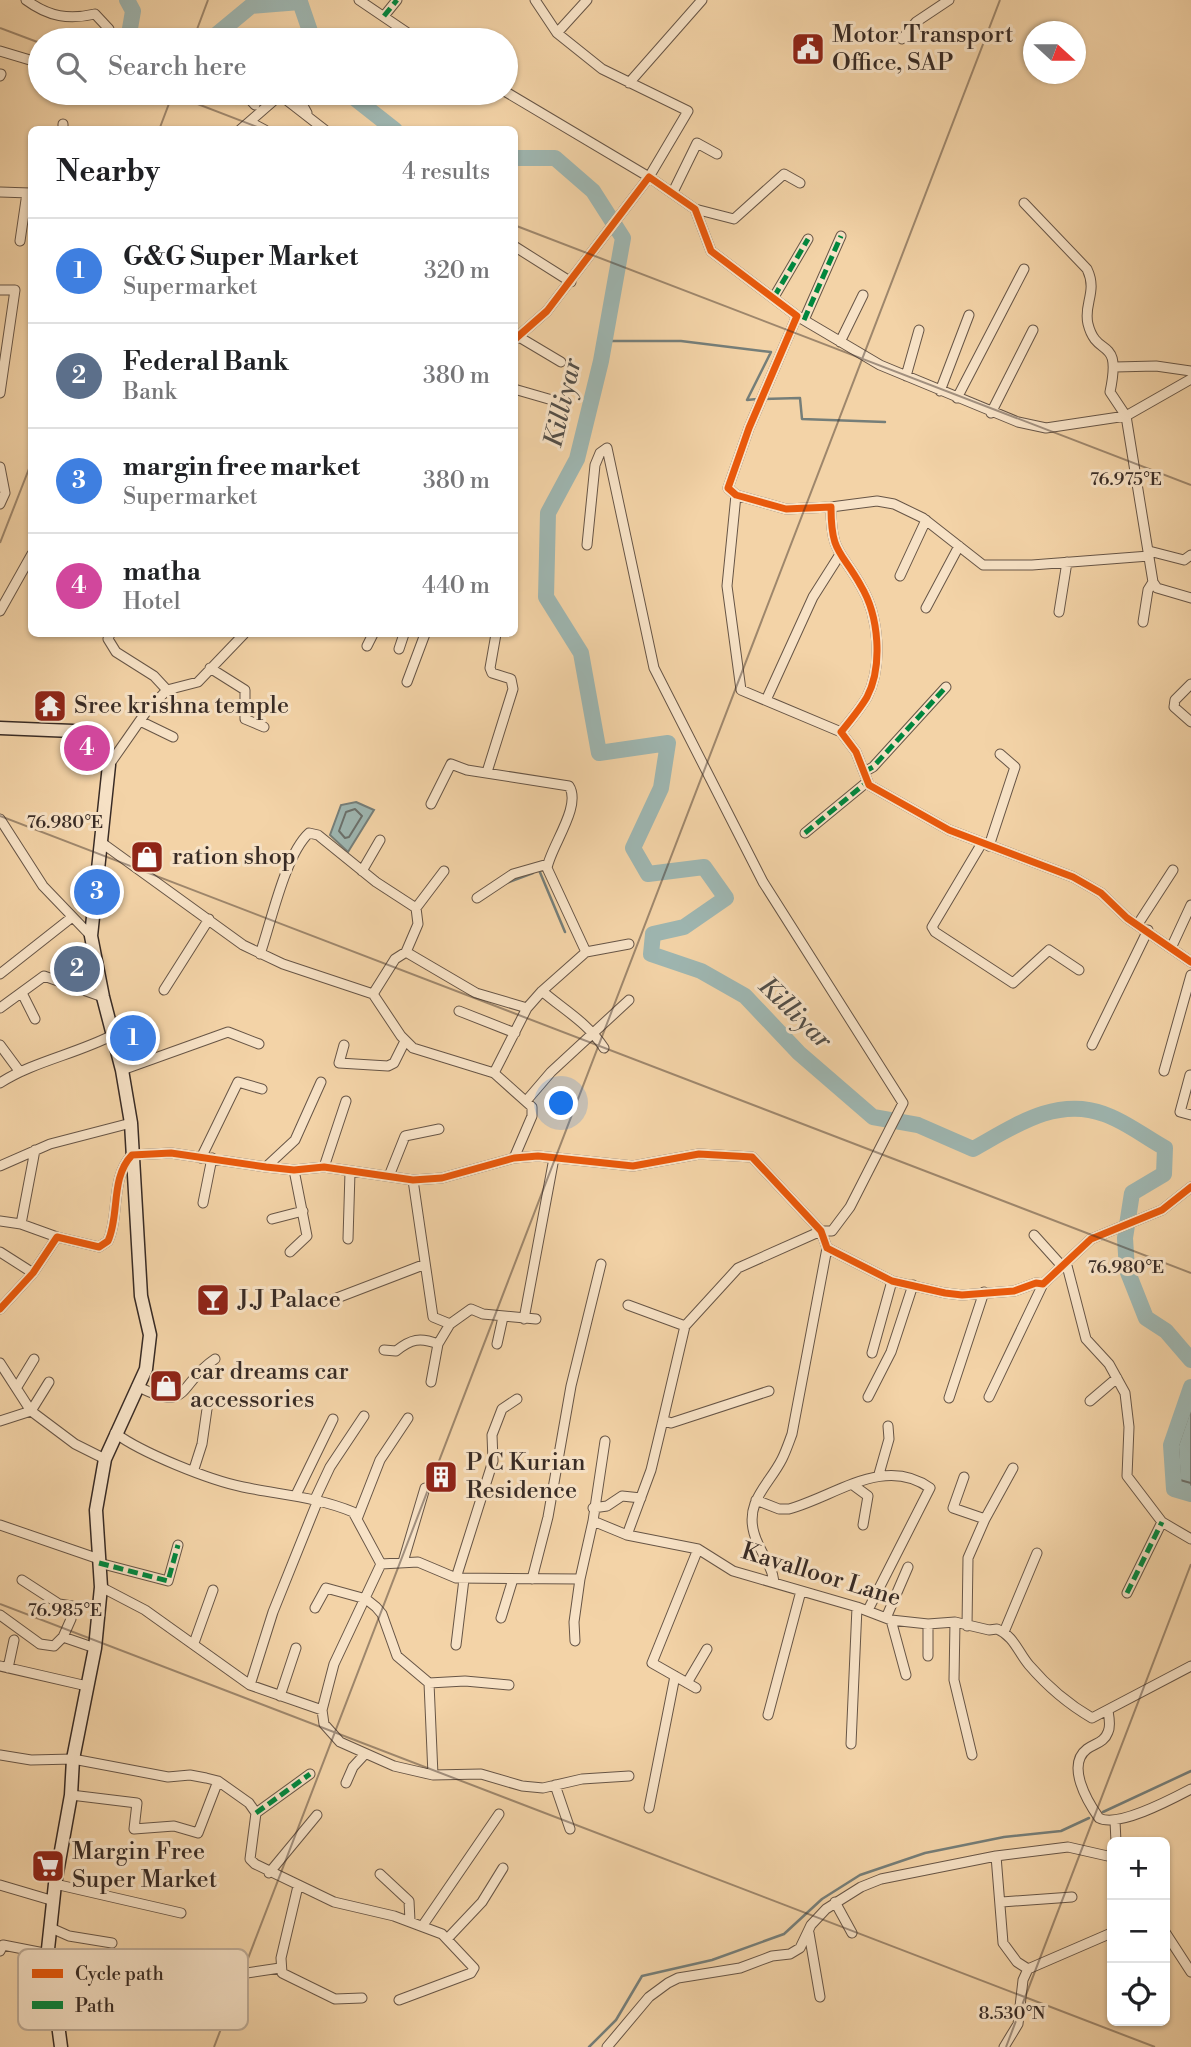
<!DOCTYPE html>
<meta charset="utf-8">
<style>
:root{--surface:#fff;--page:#f2f2f2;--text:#202124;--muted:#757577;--line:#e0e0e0;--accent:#1a73e8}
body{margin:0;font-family:"Libre Bodoni",serif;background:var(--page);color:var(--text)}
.controls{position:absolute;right:21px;bottom:21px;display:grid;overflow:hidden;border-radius:10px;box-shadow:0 2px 5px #0004}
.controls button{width:63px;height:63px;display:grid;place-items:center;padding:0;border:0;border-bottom:2px solid var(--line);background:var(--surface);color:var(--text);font:35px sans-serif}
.compass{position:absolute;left:1023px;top:21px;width:63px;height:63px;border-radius:50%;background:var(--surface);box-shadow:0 2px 5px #0004;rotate:111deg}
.you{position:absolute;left:562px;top:1104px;width:24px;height:24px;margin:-18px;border:5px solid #fff;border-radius:50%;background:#1a73e8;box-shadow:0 0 0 10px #1a73e833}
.badge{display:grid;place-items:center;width:46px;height:46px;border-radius:50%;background:var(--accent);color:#fff;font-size:23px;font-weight:700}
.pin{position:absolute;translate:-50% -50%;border:4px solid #fff;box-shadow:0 2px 7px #0006}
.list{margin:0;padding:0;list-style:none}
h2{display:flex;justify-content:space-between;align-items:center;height:91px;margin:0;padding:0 28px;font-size:30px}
h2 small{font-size:23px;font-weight:400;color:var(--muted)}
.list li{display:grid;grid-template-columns:46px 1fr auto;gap:21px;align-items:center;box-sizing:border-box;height:105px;padding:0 28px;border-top:2px solid var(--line)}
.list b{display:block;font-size:26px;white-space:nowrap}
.list p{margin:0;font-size:23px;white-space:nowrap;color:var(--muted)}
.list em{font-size:23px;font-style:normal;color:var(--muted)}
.icon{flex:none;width:38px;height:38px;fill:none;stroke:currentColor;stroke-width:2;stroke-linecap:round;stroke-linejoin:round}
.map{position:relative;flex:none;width:1191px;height:2047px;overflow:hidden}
.search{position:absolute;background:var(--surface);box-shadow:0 2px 5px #0004;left:28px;top:28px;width:490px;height:77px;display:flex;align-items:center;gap:18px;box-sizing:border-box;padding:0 24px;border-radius:38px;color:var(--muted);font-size:26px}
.panel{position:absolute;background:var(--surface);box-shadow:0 2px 5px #0004;left:28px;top:126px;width:490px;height:511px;border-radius:10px}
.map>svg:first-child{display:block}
</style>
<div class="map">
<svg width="1191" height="2047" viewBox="0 0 1191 2047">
<rect width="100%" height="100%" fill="#f3d3a7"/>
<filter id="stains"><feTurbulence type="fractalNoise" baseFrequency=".00286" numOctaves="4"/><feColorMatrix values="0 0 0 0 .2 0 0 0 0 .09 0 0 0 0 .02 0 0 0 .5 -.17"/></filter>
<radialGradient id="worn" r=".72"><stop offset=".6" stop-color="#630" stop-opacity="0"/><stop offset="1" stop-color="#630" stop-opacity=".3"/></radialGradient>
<path fill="#9eb6b1" stroke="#757e79" stroke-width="2" d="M356 802 374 810 348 852 330 835 341 805Z
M1191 1387V1490L1174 1489 1171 1445Z"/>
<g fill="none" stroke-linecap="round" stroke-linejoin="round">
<path stroke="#6b706b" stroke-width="2" d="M355 809 362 816 349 837 345 838 339 831 346 812Z
M1191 1408 1178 1446 1180 1480 1191 1483"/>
<path stroke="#757e79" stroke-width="2.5" d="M604 341H681L771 352 747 400 757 399
M763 399 800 398 802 419 885 422
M539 870 565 932
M504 884 533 873
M1103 1812 1191 1771
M589 2047 616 2020 642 1976 712 1960 784 1934 822 1899 860 1875 925 1853 1004 1837 1061 1831 1089 1818"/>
<path stroke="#9eb6b1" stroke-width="16" d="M127 0 133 11 128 40
M210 40 251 6 300 2 313 40
M119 93H121
M348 93 395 130
M514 158H555L593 191 623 238 601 361 577 459 548 513 546 597 581 653 599 753 668 743 661 788 633 848 648 874 704 867 726 898 684 927 653 934 651 954 701 971 745 996 799 1053 873 1117 918 1125 973 1149C1013 1127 1056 1096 1104 1114 1125 1121 1145 1137 1165 1148L1164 1174 1132 1193 1125 1238 1127 1270 1146 1318 1166 1331 1191 1360
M1191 1387 1171 1445 1174 1489 1191 1494"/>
<defs>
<path id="street" d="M26 0C49 17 69 20 95 14L109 29V40
M359 0 418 40
M384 16 397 0
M557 33 587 0
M902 39 916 22 949 0
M0 51 40 63
M0 76 1 74
M629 83 702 0
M506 92 649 177 688 111 602 69 557 33 535 0
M244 93 255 105
M296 93 307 113
M250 122 265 130
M63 124V130
M240 130 280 95 325 130
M0 192 30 193
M673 192 697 143 717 154
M695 209 734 219 784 174 800 183
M20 241 27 193
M514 246 571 282
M0 290H15L0 393
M774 297 808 239
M797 316 880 365 1018 422 1046 428 1126 416 1110 392C1122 334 1097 360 1088 324 1083 304 1098 292 1087 269L1024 203
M804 320 841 236
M519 337 561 362
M514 340 547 311 649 177 695 209 711 251 797 316 749 428 728 488 736 495 786 509 831 507C831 554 841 550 861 586 879 616 883 666 867 697 860 709 850 721 841 732L856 752 869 785 949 830 1073 877 1101 893 1127 918 1191 962
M840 342 863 295
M1115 367 1156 366 1191 371
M906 376 919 330
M1191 379 1126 416 1153 582 1157 588 1191 598
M514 389 559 402
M940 391 969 315
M957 398 1024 269
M991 413 1033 330
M0 467 5 493 0 504
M736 495 727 586 741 690 841 732
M831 507 877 501 894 504 923 518 983 565H1032L1149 556
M587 545 595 465 600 453 607 448 654 668 763 882 903 1103 850 1207 832 1231H821L738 1268 685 1326 663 1420
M1149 551 1184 560 1191 555
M900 576 926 520
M926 608 959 546
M0 611 32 554
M1059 612 1067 562
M1143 622 1148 590 1153 582
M110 634 108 639 116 652 154 676 167 690
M367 646 373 634
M399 649 404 634
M210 668 245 690V719L264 727
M407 682 425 634
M1191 684 1175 700 1174 707 1191 722
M767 698 813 597 839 556
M140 721 173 737
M109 765 146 712 167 690 198 682 244 634
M487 772 513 689 511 679 492 673 490 668 496 634
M864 772 873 767 946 687
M431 804 451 764 467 770 569 786C582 806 551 846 547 868L586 952
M0 819 43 886 91 936
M805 833 867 782
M102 843 243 945 283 964 373 994 401 1036 413 1048 494 1073
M982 843 932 927 935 932 1013 983 1049 950 1079 970
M989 846 1015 767 1000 754
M362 871 380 840
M477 898 513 874 548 864
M416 908 444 871
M1138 924 1173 870
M1172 946 1191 905
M260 954C271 923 285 855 309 833L318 835 376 882 416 908 418 924 406 952
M0 974 71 918
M164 990 209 919
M542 991C564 1010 588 1023 604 1048
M22 993 35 1019
M373 994 395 959 406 952 476 993 527 1008
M0 1008 44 976 103 997
M459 1011 515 1033
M0 1045 20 1072
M344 1045 339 1063 388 1066 394 1063 405 1041
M1092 1045 1148 930
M122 1070 228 1032 259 1044
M1164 1071 1191 975
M1190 1075 1180 1112 1191 1115
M0 1083C32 1062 76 1054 113 1035
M527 1100 551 1072 629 1000
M35 1150 21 1224 57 1237
M201 1158 238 1082 262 1089
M514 1158 532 1116V1107L494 1073 527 1008 542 991 586 952 629 944
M0 1166 50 1144 131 1123
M266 1167 295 1140 321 1082
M324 1167 346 1101
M389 1176 405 1136 439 1129
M413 1180 433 1317 450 1324 471 1309 483 1314 536 1319
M203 1203 212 1158
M272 1219 303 1211
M0 1221 21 1224
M1034 1235 1061 1265
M348 1239 350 1172
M0 1252 33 1273
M290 1252 307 1236 294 1170
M1066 1262 1086 1339 1109 1364 1125 1393 1129 1427 1127 1476 1162 1522 1191 1539
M329 1301 423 1265
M628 1305 685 1326
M0 1309 33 1273 57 1237 99 1247 108 1241C120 1215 110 1178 132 1155L171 1153 266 1167 294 1170 324 1167 413 1180 442 1178 514 1158 538 1156 633 1166 699 1154 752 1157 821 1231 827 1248 892 1281 945 1293 962 1295 1014 1291 1036 1283 1043 1284 1091 1239 1162 1210 1191 1187
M524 1319 554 1158
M497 1344 503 1317
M384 1350 396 1351C411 1339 420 1337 438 1344
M872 1353 892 1281
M0 1363 31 1411 49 1382
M431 1382 438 1344 450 1324
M137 1386C191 1414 177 1384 215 1359
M17 1387 34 1359
M868 1397 891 1352 913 1285
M989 1397 1043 1284
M949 1398 984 1292
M1090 1401 1117 1378
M0 1421 31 1411 75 1444 105 1459
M115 1433C142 1453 209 1480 243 1487 281 1495 317 1497 353 1512L381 1564 418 1562 456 1578 580 1579 593 1521 627 1535 698 1549 733 1571 857 1607 891 1620 928 1624 955 1622 989 1630 997 1629C1014 1636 1018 1652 1029 1665 1047 1686 1068 1704 1092 1718L1191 1666
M194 1469 202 1444 208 1402
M879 1474 889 1439 888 1426
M964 1477 953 1508 985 1519
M853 1485 868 1496 863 1525
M296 1495 333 1419
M315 1499 330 1467 364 1416
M756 1500 779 1509H789C836 1496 884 1455 930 1488L868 1610
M593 1508 607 1506 622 1496 641 1498
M357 1519 380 1460 408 1418
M593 1521 605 1441
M0 1525 99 1559
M627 1535 651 1470 663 1420 671 1423 769 1391
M403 1562 425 1488
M99 1563 168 1581 178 1545
M456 1578 493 1461 492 1435 502 1409 517 1399
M532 1579 548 1517 571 1386 601 1264
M22 1580 59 1604 72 1606 71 1619 63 1637
M774 1582C772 1563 759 1552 754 1533 745 1501 769 1485 782 1459 786 1451 789 1442 792 1434L827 1248
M101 1587 145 1610 250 1685 322 1710 334 1664 381 1564
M1127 1593 1162 1522
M315 1608 326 1588 366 1599 376 1607 382 1614 397 1656 429 1683 433 1775
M0 1615 40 1644 54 1646 63 1637 95 1648
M501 1618 513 1579
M886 1618 908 1567
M891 1620 906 1675
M955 1622 954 1680 972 1755
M967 1626 968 1558 985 1519 1013 1468
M1004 1632 1037 1553
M575 1641 574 1622 580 1579
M194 1643 213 1590
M456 1645 464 1579
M928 1656V1624
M0 1666 87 1686
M8 1668 14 1640
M429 1683 465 1681 509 1685
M687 1683 707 1649
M250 1685 273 1612 318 1500
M696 1688 652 1663 698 1549
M280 1696 296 1648
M322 1710 324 1724 340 1742 394 1766 433 1775 481 1774 522 1786 543 1788 582 1779 629 1776
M1108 1711C1109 1717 1111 1726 1108 1732 1104 1743 1095 1743 1087 1749 1066 1765 1087 1801 1099 1818 1118 1828 1172 1799 1191 1789
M768 1715 801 1591
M851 1744 857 1607
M0 1755 31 1760 73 1759 168 1777 190 1775 206 1778 218 1781 249 1803 256 1813 250 1859 255 1864 334 1902 394 1916 442 1934 474 1968 471 1973 399 2000
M346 1783 353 1767 365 1754
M555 1785 570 1829
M71 1795 137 1803 134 1829 174 1826 198 1833 218 1781
M649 1808 675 1676
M256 1813 310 1774
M1115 1821 1116 1842
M996 1856 1003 1943 1017 1962 1028 1969
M269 1873 317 1815
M380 1874 409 1901 410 1921
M55 1884 181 1913
M0 1885 54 1901
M298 1886 281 1958 282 1973 335 1999 362 1998
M835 1902 852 1933
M1002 1902 1072 1897
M423 1925 499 1814
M51 1928 69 1936 112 1943
M1165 1932 1191 1972
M809 1933 820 1997
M448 1938 482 1902 503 1868
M0 1951 3 1945 49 1954
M232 1999 240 1974 280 1968
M607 2047 649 1997 668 1983 678 1978 740 1968 772 1956 790 1954 800 1948 811 1925 826 1909 861 1887 881 1879 996 1856 1068 1847 1112 1857
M1004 2047 1018 2024 1023 1980 1028 1969 1109 1934"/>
<path id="secondary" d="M0 728 73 731 93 738 109 765 91 936 103 997 122 1070 131 1123 141 1296 150 1335 146 1369 105 1459 96 1510 101 1587 95 1648 73 1759 71 1795 55 1884 48 1949 61 2047"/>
</defs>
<use href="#street" stroke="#675546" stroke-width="11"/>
<use href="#secondary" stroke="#382b25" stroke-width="15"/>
<use href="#street" stroke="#f7e2c6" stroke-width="9"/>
<use href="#secondary" stroke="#f7e2c6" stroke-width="12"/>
<path stroke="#00873e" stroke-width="5" stroke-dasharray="10 5" stroke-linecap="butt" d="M384 16 397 0
M774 297 808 239
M804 320 841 236
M864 772 873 767 946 687
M805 833 867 782
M99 1563 168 1581 178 1545
M1127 1593 1162 1522
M256 1813 310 1774"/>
<defs>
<path id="cycleway" d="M514 340 547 311 649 177 695 209 711 251 797 316 749 428 728 488 736 495 786 509 831 507C831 554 841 550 861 586 879 616 883 666 867 697 860 709 850 721 841 732L856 752 869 785 949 830 1073 877 1101 893 1127 918 1191 962
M0 1309 33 1273 57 1237 99 1247 108 1241C120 1215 110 1178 132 1155L171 1153 266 1167 294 1170 324 1167 413 1180 442 1178 514 1158 538 1156 633 1166 699 1154 752 1157 821 1231 827 1248 892 1281 945 1293 962 1295 1014 1291 1036 1283 1043 1284 1091 1239 1162 1210 1191 1187"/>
</defs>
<use href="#cycleway" stroke="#f7e2c6" stroke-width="11"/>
<use href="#cycleway" stroke="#e8590c" stroke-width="7"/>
</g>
<path fill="none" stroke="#382b25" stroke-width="2" stroke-opacity="0.45" d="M0 28 40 43M193 40 208 0M169 93 265 130M159 130 173 93M514 225 1191 485M0 543 32 461M0 816 1191 1273M0 1604 1155 2047M214 2047 1000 0M1006 2047 1191 1564"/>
<defs>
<symbol id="civic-square" viewBox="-11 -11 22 22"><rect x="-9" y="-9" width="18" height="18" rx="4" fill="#8f2418" stroke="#f7e2c6"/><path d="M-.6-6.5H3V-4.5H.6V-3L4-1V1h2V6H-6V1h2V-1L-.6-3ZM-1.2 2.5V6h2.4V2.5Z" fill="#fff"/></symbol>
<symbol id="temple-square" viewBox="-11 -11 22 22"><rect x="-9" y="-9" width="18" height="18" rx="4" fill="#8f2418" stroke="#f7e2c6"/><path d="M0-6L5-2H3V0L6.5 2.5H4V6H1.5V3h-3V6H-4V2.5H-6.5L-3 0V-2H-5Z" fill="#fff"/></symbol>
<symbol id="shop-square" viewBox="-11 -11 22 22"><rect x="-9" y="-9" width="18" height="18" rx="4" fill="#8f2418" stroke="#f7e2c6"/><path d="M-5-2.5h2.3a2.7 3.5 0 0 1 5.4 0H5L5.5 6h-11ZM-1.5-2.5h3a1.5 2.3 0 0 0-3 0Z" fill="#fff"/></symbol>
<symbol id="bar-square" viewBox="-11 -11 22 22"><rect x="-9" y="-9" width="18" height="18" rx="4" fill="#8f2418" stroke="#f7e2c6"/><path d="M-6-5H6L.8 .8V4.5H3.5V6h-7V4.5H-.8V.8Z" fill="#fff"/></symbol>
<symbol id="building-square" viewBox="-11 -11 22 22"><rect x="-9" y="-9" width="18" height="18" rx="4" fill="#8f2418" stroke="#f7e2c6"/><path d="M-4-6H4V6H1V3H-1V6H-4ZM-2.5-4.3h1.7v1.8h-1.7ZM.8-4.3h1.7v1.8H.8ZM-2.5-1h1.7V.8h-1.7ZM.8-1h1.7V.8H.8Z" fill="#fff"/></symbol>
<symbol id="supermarket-square" viewBox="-11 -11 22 22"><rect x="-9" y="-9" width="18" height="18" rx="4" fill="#8f2418" stroke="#f7e2c6"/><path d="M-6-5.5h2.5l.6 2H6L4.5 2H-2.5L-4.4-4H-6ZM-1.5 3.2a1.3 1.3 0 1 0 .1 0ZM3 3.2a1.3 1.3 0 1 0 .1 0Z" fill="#fff"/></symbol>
</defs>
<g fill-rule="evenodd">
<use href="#civic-square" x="789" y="30" width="38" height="38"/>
<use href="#temple-square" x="31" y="687" width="38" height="38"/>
<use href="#shop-square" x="128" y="838" width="38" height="38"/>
<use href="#bar-square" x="194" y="1281" width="38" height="38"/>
<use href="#shop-square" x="147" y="1367" width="38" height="38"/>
<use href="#building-square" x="422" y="1458" width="38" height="38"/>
<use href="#supermarket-square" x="29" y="1847" width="38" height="38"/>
</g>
<g text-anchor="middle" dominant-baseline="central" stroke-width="6" stroke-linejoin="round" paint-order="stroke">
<g font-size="24" fill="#382b25" stroke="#f7e2c6" text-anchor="start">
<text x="832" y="35">Motor Transport<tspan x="832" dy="28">Office, SAP</tspan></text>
<text x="74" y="706">Sree krishna temple</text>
<text x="172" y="857">ration shop</text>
<text x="238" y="1300">J.J Palace</text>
<text x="190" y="1372">car dreams car<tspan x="190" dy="28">accessories</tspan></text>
<text x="466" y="1463">P C Kurian<tspan x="466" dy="28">Residence</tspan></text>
<text x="72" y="1852">Margin Free<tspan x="72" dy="28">Super Market</tspan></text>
</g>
<g font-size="24" fill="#382b25" stroke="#f7e2c6">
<text transform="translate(821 1575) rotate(17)">Kavalloor Lane</text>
</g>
<g font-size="26" font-style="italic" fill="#524e48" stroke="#f7e2c6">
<text transform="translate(563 403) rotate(-77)">Killiyar</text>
<text transform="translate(795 1013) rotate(44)">Killiyar</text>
</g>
</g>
<rect x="18" y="1949" width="230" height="81" rx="10" fill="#f7e2c6" stroke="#beab96" stroke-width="2"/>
<rect x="32" y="1969" width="31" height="9" fill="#e8590c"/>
<rect x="32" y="2001" width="31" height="8" fill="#00873e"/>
<g font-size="19" fill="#382b25">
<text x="75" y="1980">Cycle path</text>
<text x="75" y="2012">Path</text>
</g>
<g font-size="18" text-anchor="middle" fill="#382b25" stroke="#f7e2c6" stroke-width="6" stroke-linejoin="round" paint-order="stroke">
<text x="1126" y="485">76.975°E</text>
<text x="65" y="828">76.980°E</text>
<text x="1126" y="1273">76.980°E</text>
<text x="65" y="1616">76.985°E</text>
<text x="1012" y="2019">8.530°N</text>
</g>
<rect width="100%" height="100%" filter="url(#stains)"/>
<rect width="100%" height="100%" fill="url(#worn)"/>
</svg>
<div class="controls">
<button>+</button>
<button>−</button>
<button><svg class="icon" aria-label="locate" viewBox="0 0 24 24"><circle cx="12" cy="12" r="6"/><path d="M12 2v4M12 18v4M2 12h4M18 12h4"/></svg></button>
</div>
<svg class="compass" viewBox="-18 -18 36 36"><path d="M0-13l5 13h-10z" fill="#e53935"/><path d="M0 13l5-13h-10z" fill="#757577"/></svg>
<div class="you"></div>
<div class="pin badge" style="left:133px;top:1038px;background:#3f7fe0">1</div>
<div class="pin badge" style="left:77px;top:969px;background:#5c6f8a">2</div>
<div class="pin badge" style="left:97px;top:892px;background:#3f7fe0">3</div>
<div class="pin badge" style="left:87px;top:748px;background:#d1479c">4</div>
<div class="search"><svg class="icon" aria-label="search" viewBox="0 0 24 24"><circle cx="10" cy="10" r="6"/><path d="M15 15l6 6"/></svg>Search here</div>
<section class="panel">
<h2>Nearby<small>4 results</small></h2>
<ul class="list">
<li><span class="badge" style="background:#3f7fe0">1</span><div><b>G&amp;G Super Market</b><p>Supermarket</p></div><em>320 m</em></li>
<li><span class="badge" style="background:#5c6f8a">2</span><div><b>Federal Bank</b><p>Bank</p></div><em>380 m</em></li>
<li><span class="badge" style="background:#3f7fe0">3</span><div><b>margin free market</b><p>Supermarket</p></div><em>380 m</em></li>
<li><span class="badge" style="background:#d1479c">4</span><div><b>matha</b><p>Hotel</p></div><em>440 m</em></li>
</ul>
</section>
</div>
